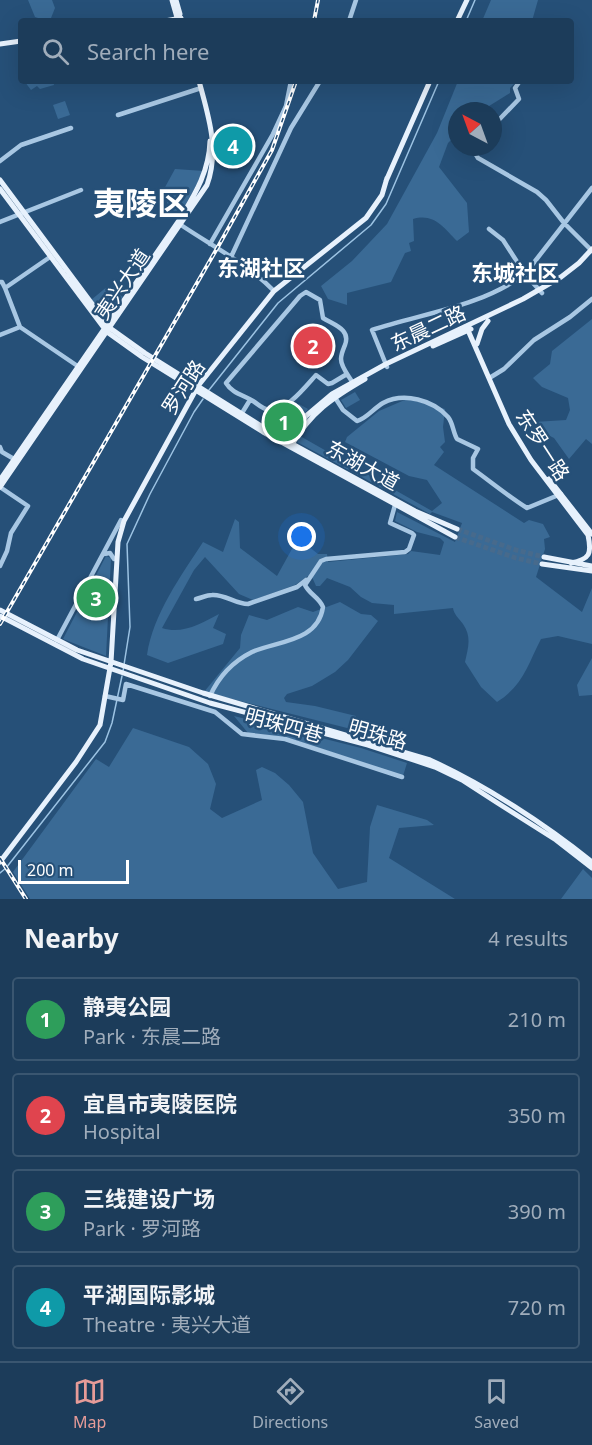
<!DOCTYPE html>
<meta charset="utf-8">
<style>
:root{--surface:#1c3c5a;--page:#254360;--text:#f1f3f6;--muted:#a0adbb;--line:#3a5670;--accent:#e69b98}
body{margin:0;font-family:"Noto Sans","Noto Sans SC",sans-serif;background:var(--page);color:var(--text)}
.compass{position:absolute;left:448px;top:102px;width:54px;height:54px;border-radius:50%;background:var(--surface);box-shadow:0 6px 24px #0002;rotate:319deg}
.scale{position:absolute;left:18px;bottom:15px;width:111px;box-sizing:border-box;padding-left:6px;border:3px solid #fff;border-top:0;font-size:16px;line-height:21px;white-space:nowrap;color:#fff;-webkit-text-stroke:4px #265078;paint-order:stroke}
.you{position:absolute;left:302px;top:537px;width:21px;height:21px;margin:-15px;border:4px solid #fff;border-radius:50%;background:#1a73e8;box-shadow:0 0 0 9px #1a73e833}
.badge{display:grid;place-items:center;width:39px;height:39px;border-radius:50%;background:var(--accent);color:#fff;font-size:20px;font-weight:700}
.pin{position:absolute;translate:-50% -50%;border:3px solid #fff;box-shadow:0 2px 6px #0006}
.list{margin:0;padding:0;list-style:none}
h2{display:flex;justify-content:space-between;align-items:center;height:78px;margin:0;padding:0 24px;font-size:26px}
h2 small{font-size:20px;font-weight:400;color:var(--muted)}
.list li{display:grid;grid-template-columns:39px 1fr auto;gap:18px;align-items:center;box-sizing:border-box;height:84px;margin:0 12px 12px;padding:0 12px;border:2px solid var(--line);border-radius:6px}
.list b{display:block;font-size:22px;white-space:nowrap}
.list p{margin:0;font-size:20px;white-space:nowrap;color:var(--muted)}
.list em{font-size:20px;font-style:normal;color:var(--muted)}
.icon{flex:none;width:33px;height:33px;fill:none;stroke:currentColor;stroke-width:2;stroke-linecap:round;stroke-linejoin:round}
.map{position:relative;flex:none;width:592px;height:899px;overflow:hidden}
.search{position:absolute;background:var(--surface);box-shadow:0 6px 24px #0002;left:18px;right:18px;top:18px;height:66px;display:flex;align-items:center;gap:15px;box-sizing:border-box;padding:0 21px;border-radius:6px;color:var(--muted);font-size:22px}
.sheet{height:462px;background:var(--surface)}
nav{display:flex;justify-content:space-around;align-items:center;box-sizing:border-box;height:84px;border-top:2px solid var(--line);background:var(--surface);font-size:16px;color:var(--muted)}
nav a{display:grid;justify-items:center;gap:3px}
nav .on{color:var(--accent)}
.map>svg:first-child{display:block}
</style>
<div class="map">
<svg width="592" height="899" viewBox="0 0 592 899">
<rect width="100%" height="100%" fill="#265078"/>
<path fill="#3a6a95" d="M28 0H52L55 8 51 18 44 20 35 17Z
M491 0H538L532 21H482Z
M26 81H53L54 85 40 89 37 86 31 90 25 82Z
M458 81H517L510 88V93L481 111H474L472 108 469 110 464 107 460 111H457V137L455 136 448 143 439 167 467 203 469 232 457 241C443 227 434 213 413 219L414 241 409 243 411 251 405 253 391 282 347 293V305L328 299 321 286 352 261 387 224 437 133Z
M65 101 70 115 58 119 53 105Z
M175 169 204 171 180 215C168 210 166 202 164 189Z
M108 286 123 297 106 321 91 300Z
M592 319V444L586 439 569 459 554 438 536 429 534 422 566 420 570 410 568 398 542 387 533 378 550 364 552 351Z
M355 392 360 400 346 408 341 400Z
M407 399 445 409 443 427 445 442 440 447 444 452 434 465 524 523 529 520 543 524 550 537 544 539 545 549 536 577 582 612 592 588V644L558 636 541 639C528 664 523 686 497 702L481 687 465 662C468 648 472 637 463 624 459 618 454 615 453 608L394 614V605L372 603 361 597 350 587 327 578 320 586H316L312 577 308 576 295 585 253 600 239 594 205 557 194 570 162 628C182 635 202 623 219 614L213 628 226 634 223 644 168 663 147 655C153 614 181 576 203 542L223 552 235 519 239 522 240 548 277 576 298 538 318 554H327L328 562 408 554 411 551 440 555 444 542 440 538 417 532 395 521 397 512 455 542 462 523 432 512 430 514 297 442 300 436 432 511 442 503 427 480 409 476 345 442 347 437 379 411Z
M299 404 308 409 288 437 268 425 272 419Z
M106 556 111 558 106 656 63 639Z
M340 602 361 614 371 615 378 621 348 660 335 672 312 686 287 694 284 698 286 702 315 706 356 716 351 729 204 692 240 648 241 635 249 615 267 620 298 607 313 612Z
M592 658V695L579 696 577 685Z
M234 716 361 748 407 763 403 776 286 737 248 733Z
M133 728 189 747 208 764 216 784 210 809 222 818 262 800 256 770 262 767 275 773 289 785 303 802 313 853 338 889 367 882 370 827 377 805 427 820 434 825 399 828 389 858 455 899H30L13 872 96 759 109 767Z
M583 869 592 878V899H561Z"/>
<g fill="none" stroke-linecap="round" stroke-linejoin="round">
<path stroke="#9cc3e3" stroke-width="1.5" d="M466 21 475 0
M209 390 278 303 371 225 386 204 439 81
M123 671 130 627 127 544 150 494 194 412 203 399
M0 873 6 868 105 742 112 723 122 676"/>
<path stroke="#476a8c" stroke-width="5" stroke-dasharray="5 2.5" stroke-linecap="butt" d="M457 529 516 550 544 557
M455 537 516 558 542 564"/>
<path stroke="#a8c7e3" stroke-width="4.5" d="M349 21 356 0
M118 115 198 89
M493 126 519 99 515 88 520 81
M476 147 475 153 478 158 537 192 546 200 564 223 592 251
M0 161 21 145 71 128
M0 222 81 190
M181 225C212 246 248 264 274 291
M489 229 503 240 525 274 542 293
M210 244 273 134 286 106 291 81
M231 257 291 128 320 81
M0 282H2L5 288
M20 327 5 288 50 257
M0 335 20 327 79 367
M387 367 372 330C424 313 480 307 525 274L592 188
M347 374 332 383 328 384 316 375C306 386 285 413 269 410 262 409 258 404 253 401 243 395 232 393 226 383L300 296 306 292 320 300 323 318C334 325 351 329 345 345 343 350 341 354 341 359 341 368 350 377 354 385
M491 377 504 369 534 340 570 317 592 299
M334 396 343 410 357 421C366 419 374 408 383 403 404 392 433 400 448 417 453 423 453 432 457 439L478 449 473 458V469C491 482 508 496 527 508L561 494
M242 413 250 400
M0 447 2 452 14 459
M0 487 28 506 11 533 7 551 0 566
M104 554 110 553 114 559
M196 599C201 598 207 595 212 595 225 594 235 604 248 604L297 587 306 580
M57 640 121 520
M105 696 123 700 126 684 215 712 242 734 285 739 402 777
M210 696C219 676 232 662 252 652 277 641 318 642 323 607 319 597 309 594 305 585L321 561 326 559 405 552 409 549 414 535 412 533 390 523 395 505"/>
<path stroke="#e7f1fc" stroke-width="5" d="M172 0 178 21
M176 0 180 14
M165 21 181 18
M457 21 467 0
M0 44 21 41
M0 180 110 328 145 353 274 434 415 511 457 529
M386 181 430 81
M0 189 107 332 142 357 263 432 455 537
M467 328 509 424 531 460 588 535C592 554 590 559 571 563
M477 344 482 329 488 321
M433 346 471 329
M287 444 306 416 332 394 386 364 523 299 561 277 579 263 592 249
M291 446C311 412 332 398 365 379
M549 479 592 534
M0 480 180 219C195 194 209 172 210 141
M0 487 207 185C220 149 208 115 199 81
M544 557 592 566
M542 564 592 571
M0 610 77 650 203 693 430 760C485 785 545 824 592 862
M0 616 83 659 210 703 368 745 435 767 462 780 496 802 556 840 592 868
M0 862 76 762 100 725 111 662 118 542 124 521 198 386 274 291 366 218 382 195 387 178"/>
<defs>
<path id="rail" d="M314 21 318 0
M0 624 219 245 272 150 296 81
M0 858 26 899"/>
</defs>
<use href="#rail" stroke="#fff" stroke-width="4"/>
<use href="#rail" stroke="#265078" stroke-width="1.5" stroke-dasharray="4.5" stroke-linecap="butt"/>
</g>
<g text-anchor="middle" dominant-baseline="central" stroke-width="5" stroke-linejoin="round" paint-order="stroke">
<g font-size="20" fill="#fff" stroke="#265078">
<text transform="translate(122 284) rotate(-56)">夷兴大道</text>
<text transform="translate(428 328) rotate(-25)">东晨二路</text>
<text transform="translate(183 387) rotate(-57)">罗河路</text>
<text transform="translate(543 445) rotate(57)">东罗一路</text>
<text transform="translate(363 465) rotate(29)">东湖大道</text>
<text transform="translate(284 725) rotate(15)">明珠四巷</text>
<text transform="translate(378 734) rotate(16)">明珠路</text>
</g>
<g font-size="22" font-weight="bold" fill="#fff" stroke="#265078">
<text x="261" y="267">东湖社区</text>
<text x="515" y="272">东城社区</text>
</g>
<g font-size="32" font-weight="bold" fill="#fff" stroke="#265078">
<text x="141" y="202">夷陵区</text>
</g>
</g>
</svg>
<svg class="compass" viewBox="-18 -18 36 36"><path d="M0-13l5 13h-10z" fill="#e53935"/><path d="M0 13l5-13h-10z" fill="#a0adbb"/></svg>
<div class="scale">200 m</div>
<div class="you"></div>
<div class="pin badge" style="left:284px;top:422px;background:#2e9e5b">1</div>
<div class="pin badge" style="left:313px;top:346px;background:#e0444e">2</div>
<div class="pin badge" style="left:96px;top:598px;background:#2e9e5b">3</div>
<div class="pin badge" style="left:233px;top:146px;background:#0f9aa8">4</div>
<div class="search"><svg class="icon" aria-label="search" viewBox="0 0 24 24"><circle cx="10" cy="10" r="6"/><path d="M15 15l6 6"/></svg>Search here</div>
</div>
<section class="sheet">
<h2>Nearby<small>4 results</small></h2>
<ul class="list">
<li><span class="badge" style="background:#2e9e5b">1</span><div><b>静夷公园</b><p>Park · 东晨二路</p></div><em>210 m</em></li>
<li><span class="badge" style="background:#e0444e">2</span><div><b>宜昌市夷陵医院</b><p>Hospital</p></div><em>350 m</em></li>
<li><span class="badge" style="background:#2e9e5b">3</span><div><b>三线建设广场</b><p>Park · 罗河路</p></div><em>390 m</em></li>
<li><span class="badge" style="background:#0f9aa8">4</span><div><b>平湖国际影城</b><p>Theatre · 夷兴大道</p></div><em>720 m</em></li>
</ul>
</section>
<nav>
<a class="on"><svg class="icon" aria-label="map" viewBox="0 0 24 24"><path d="M3 6l6-2 6 2 6-2v14l-6 2-6-2-6 2zM9 4v14M15 6v14"/></svg>Map</a>
<a><svg class="icon" aria-label="directions" viewBox="0 0 24 24"><path d="M12 3l9 9-9 9-9-9zM9 14v-3h6M13 9l2 2-2 2"/></svg>Directions</a>
<a><svg class="icon" aria-label="saved" viewBox="0 0 24 24"><path d="M7 4h10v16l-5-4-5 4z"/></svg>Saved</a>
</nav>
